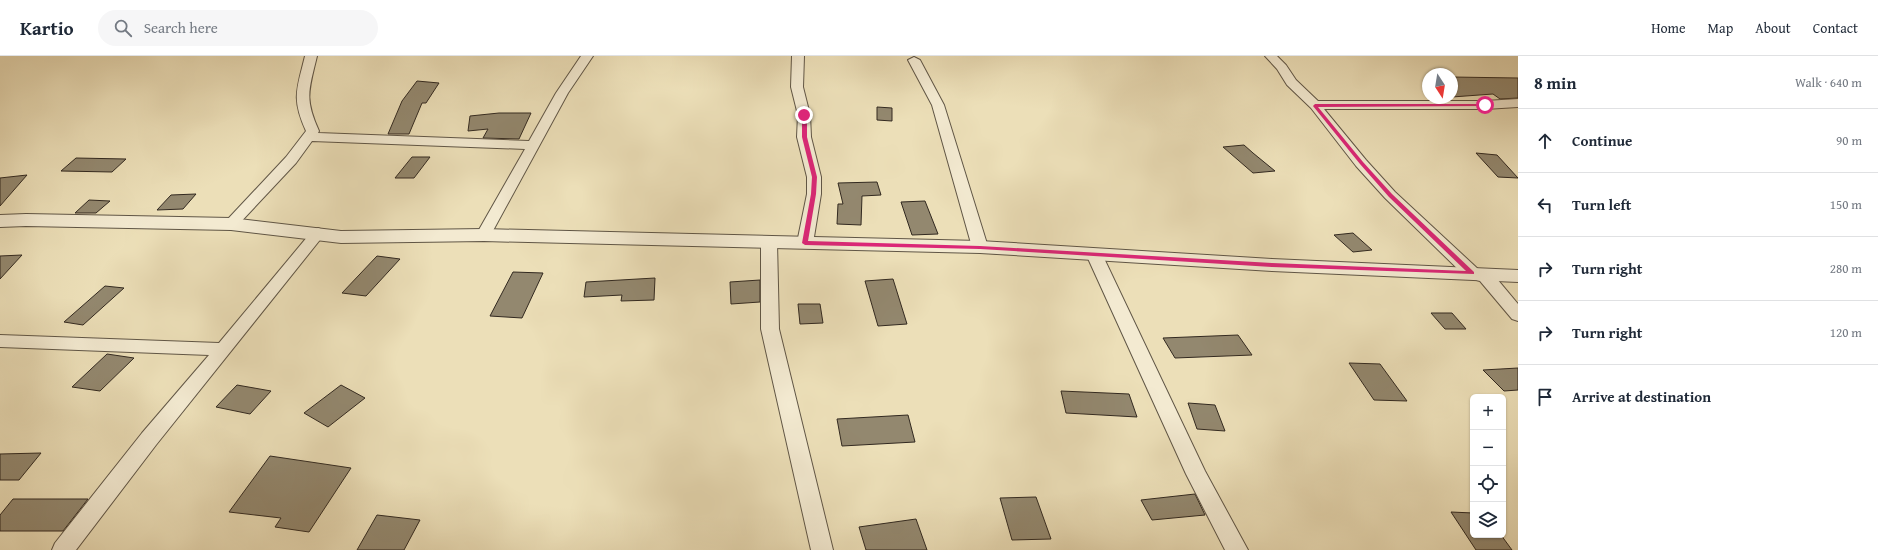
<!DOCTYPE html>
<meta charset="utf-8">
<style>
:root{--surface:#fff;--page:#f6f6f7;--text:#1f2937;--muted:#747a83;--line:#e0e1e3}
body{margin:0;font-family:"Gentium Book Plus",serif;background:var(--page);color:var(--text)}
.controls{position:absolute;right:12px;bottom:12px;display:grid;overflow:hidden;border-radius:6px;box-shadow:0 1px 3px #0004}
.controls button{width:36px;height:36px;display:grid;place-items:center;padding:0;border:0;border-bottom:1px solid var(--line);background:var(--surface);color:var(--text);font:20px sans-serif}
.compass{position:absolute;left:1422px;top:12px;width:36px;height:36px;border-radius:50%;background:var(--surface);box-shadow:0 1px 3px #0004;rotate:168deg}
.stop{position:absolute;width:12px;height:12px;margin:-9px;border:3px solid #db2777;border-radius:50%;background:#fff}
.stop.end{background:#db2777;border-color:#fff;box-shadow:0 1px 4px #0008}
.list{margin:0;padding:0;list-style:none}
h2{display:flex;justify-content:space-between;align-items:center;height:52px;margin:0;padding:0 16px;font-size:17px}
h2 small{font-size:13px;font-weight:400;color:var(--muted)}
.list li{display:grid;grid-template-columns:26px 1fr auto;gap:12px;align-items:center;box-sizing:border-box;height:64px;padding:0 16px;border-top:1px solid var(--line)}
.list b{display:block;font-size:15px;white-space:nowrap}
.list em{font-size:13px;font-style:normal;color:var(--muted)}
.icon{flex:none;width:22px;height:22px;fill:none;stroke:currentColor;stroke-width:2;stroke-linecap:round;stroke-linejoin:round}
.map{position:relative;flex:none;width:1518px;height:494px;overflow:hidden}
header{display:flex;align-items:center;gap:24px;box-sizing:border-box;height:56px;padding:0 20px;background:var(--surface);border-bottom:1px solid var(--line)}
header strong{font-size:19px}
nav{display:flex;gap:22px;margin-inline-start:auto;font-size:14px}
.search{width:280px;height:36px;background:var(--page);display:flex;align-items:center;gap:10px;box-sizing:border-box;padding:0 14px;border-radius:22px;color:var(--muted);font-size:15px}
main{display:flex}
aside{flex:1;background:var(--surface)}
.map>svg:first-child{display:block}
</style>
<header>
<strong>Kartio</strong>
<div class="search"><svg class="icon" aria-label="search" viewBox="0 0 24 24"><circle cx="10" cy="10" r="6"/><path d="M15 15l6 6"/></svg>Search here</div>
<nav><a>Home</a><a>Map</a><a>About</a><a>Contact</a></nav>
</header>
<main>
<div class="map">
<svg width="1518" height="494" viewBox="0 0 1518 494">
<rect width="100%" height="100%" fill="#ecdfb8"/>
<filter id="stains"><feTurbulence type="fractalNoise" baseFrequency=".005" numOctaves="4"/><feColorMatrix values="0 0 0 0 .2 0 0 0 0 .09 0 0 0 0 .02 0 0 0 .5 -.17"/></filter>
<radialGradient id="worn" r=".72"><stop offset=".6" stop-color="#630" stop-opacity="0"/><stop offset="1" stop-color="#630" stop-opacity=".3"/></radialGradient>
<path fill="#93886f" stroke="#322920" d="M1452 21 1518 22V42L1500 43 1493 38 1452 41Z
M417 25 439 27 426 47H422L409 78H388L402 45Z
M877 51 892 52V65L877 64Z
M499 57H531L519 83 483 82 488 73 468 75 470 60Z
M1244 89 1253 97 1275 115 1253 117 1223 91Z
M1476 97 1497 99 1518 122 1498 121Z
M412 101H430L414 122H395Z
M76 102 126 103 112 116 61 115Z
M27 119 0 150V122Z
M877 126 881 139 862 140 861 169 837 168 838 148H843L838 127Z
M196 138 183 153 157 154 171 139Z
M89 144 110 145 96 157H75Z
M925 145 938 178 912 179 901 146Z
M1353 177 1372 194 1353 196 1334 179Z
M22 199 0 223V200Z
M377 200 400 203 366 240 342 237Z
M513 216 543 217 522 262 490 260Z
M655 222 654 244 621 245 622 239 584 241 586 226Z
M893 223 907 268 878 270 865 225Z
M760 224V246L731 248 730 226Z
M105 230 124 232 83 269 64 266Z
M798 248H820L823 267 800 268Z
M1431 257H1452L1466 273H1445Z
M1238 279 1252 299 1175 302 1163 282Z
M107 298 134 302 100 335 72 331Z
M1349 307 1380 308 1407 345 1374 344Z
M1518 312V334L1504 335 1483 314Z
M237 329 271 335 250 358 216 351Z
M341 329 365 342 328 371 304 357Z
M1061 335 1129 338 1137 361 1066 357Z
M1188 347 1215 349 1225 375 1197 373Z
M908 359 915 386 842 390 837 363Z
M41 397 19 424H0V398Z
M270 400 351 412 309 476 275 471 281 462 229 456Z
M1195 438 1205 459 1152 464 1141 444Z
M1036 441 1051 483 1012 484 1000 442Z
M13 443H88L63 475H0V459Z
M1451 456 1473 457V479H1501L1512 494H1476Z
M377 459 420 464 404 494H357Z
M916 463 927 494H866L859 471Z"/>
<g fill="none" stroke-linecap="round" stroke-linejoin="round">
<defs>
<path id="minor" d="M305 0H317C309 34 304 42 319 75L318 77 529 85 556 37 581 0H593L568 37 489 182 484 184 479 182 476 179 525 93 312 85 296 107 236 171 231 173 226 171 223 168 226 165 286 101 306 75C291 42 297 33 305 0Z
M792 0H804L803 31 810 59 811 81 821 121V138L813 187 811 190 805 192 799 190 797 187 807 138V121L797 81 798 59 791 31Z
M1265 0H1277L1286 9 1296 24 1318 45H1485L1518 43V51L1485 53H1324L1366 104 1395 136 1478 213 1492 217 1518 248V265L1512 263 1480 225 1466 221 1385 142 1356 110 1311 52 1287 29 1277 13Z
M914 1 920 4 944 49 988 191 986 194 980 196 974 194 972 191 932 49 908 4Z
M318 172 323 174 326 177 323 180 156 389 76 494H52L55 487 142 377 209 299 0 291V279L219 287 313 174Z
M769 181 775 183 777 186 779 273 833 494H811L761 273V186L763 183Z
M1094 193 1100 195 1102 198 1205 415 1248 494H1225L1186 418 1086 198 1088 195Z"/>
<path id="tertiary" d="M26 158 231 162 341 175 484 173 980 185 1272 203 1518 214V226L1272 215 980 197 484 185 341 187 231 174 26 170 0 171V159Z"/>
</defs>
<use href="#minor" stroke="#605646" stroke-width="2"/>
<use href="#tertiary" stroke="#605646" stroke-width="2"/>
<use href="#minor" fill="#f3ead1" fill-rule="evenodd"/>
<use href="#tertiary" fill="#f3ead1" fill-rule="evenodd"/>
</g>
<path fill="#db2777" d="M1315 48H1487L1485 50 1318 51 1363 106 1392 138 1474 216V218L1272 211 980 193 805 189 802 187 811 138 812 121 802 81V59L804 57 807 59V81L817 121 816 138 808 185 980 190 1272 207 1466 215 1389 141 1360 108 1313 50Z"/>
<rect width="100%" height="100%" filter="url(#stains)"/>
<rect width="100%" height="100%" fill="url(#worn)"/>
</svg>
<div class="controls">
<button>+</button>
<button>−</button>
<button><svg class="icon" aria-label="locate" viewBox="0 0 24 24"><circle cx="12" cy="12" r="6"/><path d="M12 2v4M12 18v4M2 12h4M18 12h4"/></svg></button>
<button><svg class="icon" aria-label="layers" viewBox="0 0 24 24"><path d="M12 4l9 5-9 5-9-5zM3 14l9 5 9-5"/></svg></button>
</div>
<svg class="compass" viewBox="-18 -18 36 36"><path d="M0-13l5 13h-10z" fill="#e53935"/><path d="M0 13l5-13h-10z" fill="#747a83"/></svg>
<div class="stop" style="left:1485px;top:49px"></div>
<div class="stop end" style="left:804px;top:59px"></div>
</div>
<aside>
<h2>8 min<small>Walk · 640 m</small></h2>
<ul class="list">
<li><svg class="icon" aria-label="ahead" viewBox="0 0 24 24"><path d="M12 20V5M6 11l6-6 6 6"/></svg><div><b>Continue</b></div><em>90 m</em></li>
<li><svg class="icon" aria-label="left" viewBox="0 0 24 24"><path d="M17 20v-9H6M10 6l-5 5 5 5"/></svg><div><b>Turn left</b></div><em>150 m</em></li>
<li><svg class="icon" aria-label="right" viewBox="0 0 24 24"><path d="M7 20v-9h11M14 6l5 5-5 5"/></svg><div><b>Turn right</b></div><em>280 m</em></li>
<li><svg class="icon" aria-label="right" viewBox="0 0 24 24"><path d="M7 20v-9h11M14 6l5 5-5 5"/></svg><div><b>Turn right</b></div><em>120 m</em></li>
<li><svg class="icon" aria-label="arrive" viewBox="0 0 24 24"><path d="M6 21V4h12l-3 4 3 4H6"/></svg><div><b>Arrive at destination</b></div></li>
</ul>
</aside>
</main>
